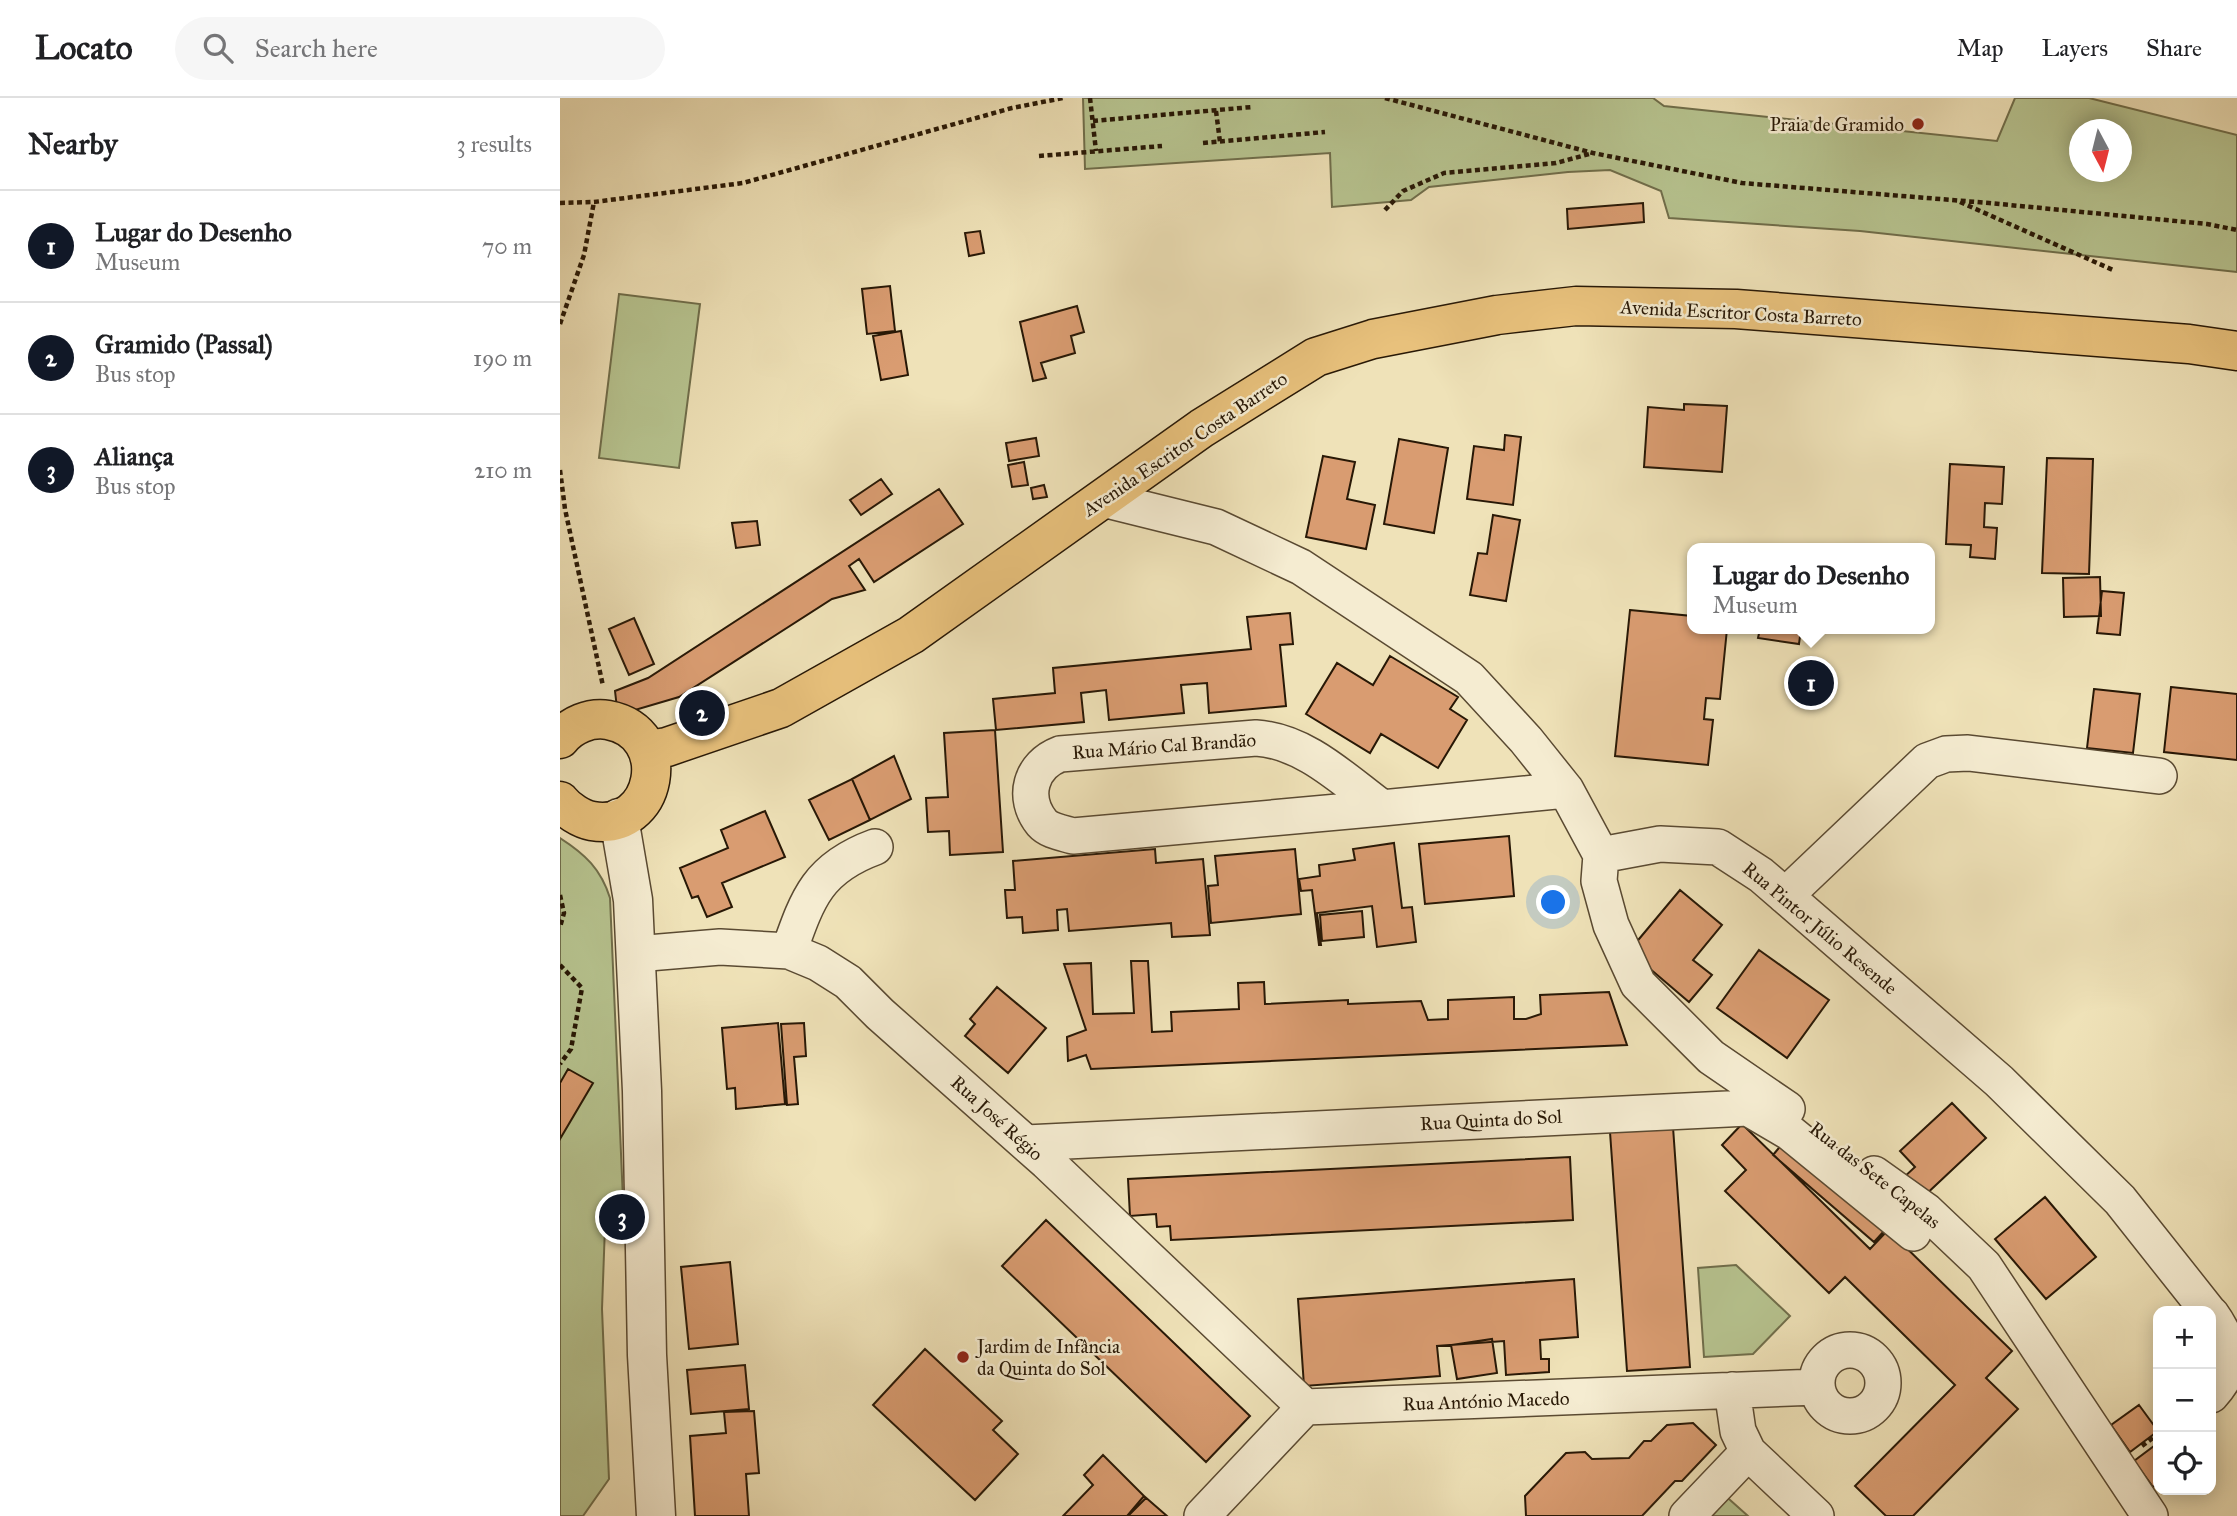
<!DOCTYPE html>
<meta charset="utf-8">
<style>
:root{--surface:#fff;--page:#f6f6f6;--text:#202124;--muted:#757577;--line:#e0e0e0;--accent:#111827}
body{margin:0;font-family:"IM FELL Great Primer",serif;background:var(--page);color:var(--text)}
.controls{position:absolute;right:21px;bottom:21px;display:grid;overflow:hidden;border-radius:14px;box-shadow:0 4px 18px #0003}
.controls button{width:63px;height:63px;display:grid;place-items:center;padding:0;border:0;border-bottom:2px solid var(--line);background:var(--surface);color:var(--text);font:35px sans-serif}
.compass{position:absolute;left:1509px;top:21px;width:63px;height:63px;border-radius:50%;background:var(--surface);box-shadow:0 4px 18px #0003;rotate:173deg}
.you{position:absolute;left:994px;top:805px;width:24px;height:24px;margin:-18px;border:5px solid #fff;border-radius:50%;background:#1a73e8;box-shadow:0 0 0 10px #1a73e833}
.badge{display:grid;place-items:center;width:46px;height:46px;border-radius:50%;background:var(--accent);color:#fff;font-size:23px;font-weight:700}
.pin{position:absolute;translate:-50% -50%;border:4px solid #fff;box-shadow:0 2px 7px #0006}
.popup{position:absolute;left:1127px;top:445px;width:248px;height:91px;box-sizing:border-box;display:grid;place-content:center;border-radius:14px;background:var(--surface);filter:drop-shadow(0 2px 5px #0005);font-size:23px;white-space:nowrap;color:var(--muted)}
.popup b{font-size:26px;color:var(--text)}
.popup::after{content:'';position:absolute;left:50%;top:100%;margin-left:-14px;border:14px solid transparent;border-top-color:var(--surface)}
.list{margin:0;padding:0;list-style:none}
h2{display:flex;justify-content:space-between;align-items:center;height:91px;margin:0;padding:0 28px;font-size:30px}
h2 small{font-size:23px;font-weight:400;color:var(--muted)}
.list li{display:grid;grid-template-columns:46px 1fr auto;gap:21px;align-items:center;box-sizing:border-box;height:112px;padding:0 28px;border-top:2px solid var(--line)}
.list b{display:block;font-size:26px;white-space:nowrap}
.list p{margin:0;font-size:23px;white-space:nowrap;color:var(--muted)}
.list em{font-size:23px;font-style:normal;color:var(--muted)}
.icon{flex:none;width:38px;height:38px;fill:none;stroke:currentColor;stroke-width:2;stroke-linecap:round;stroke-linejoin:round}
.map{position:relative;flex:none;width:1677px;height:1418px;overflow:hidden}
header{display:flex;align-items:center;gap:42px;box-sizing:border-box;height:98px;padding:0 35px;background:var(--surface);border-bottom:2px solid var(--line)}
header strong{font-size:33px}
nav{display:flex;gap:38px;margin-inline-start:auto;font-size:24px}
.search{width:490px;height:63px;background:var(--page);display:flex;align-items:center;gap:18px;box-sizing:border-box;padding:0 24px;border-radius:38px;color:var(--muted);font-size:26px}
main{display:flex}
aside{flex:1;background:var(--surface)}
.map>svg:first-child{display:block}
</style>
<header>
<strong>Locato</strong>
<div class="search"><svg class="icon" aria-label="search" viewBox="0 0 24 24"><circle cx="10" cy="10" r="6"/><path d="M15 15l6 6"/></svg>Search here</div>
<nav><a>Map</a><a>Layers</a><a>Share</a></nav>
</header>
<main>
<aside>
<h2>Nearby<small>3 results</small></h2>
<ul class="list">
<li><span class="badge">1</span><div><b>Lugar do Desenho</b><p>Museum</p></div><em>70 m</em></li>
<li><span class="badge">2</span><div><b>Gramido (Passal)</b><p>Bus stop</p></div><em>190 m</em></li>
<li><span class="badge">3</span><div><b>Aliança</b><p>Bus stop</p></div><em>210 m</em></li>
</ul>
</aside>
<div class="map">
<svg width="1677" height="1418" viewBox="0 0 1677 1418">
<rect width="100%" height="100%" fill="#efe2b8"/>
<filter id="stains"><feTurbulence type="fractalNoise" baseFrequency=".00286" numOctaves="4"/><feColorMatrix values="0 0 0 0 .2 0 0 0 0 .09 0 0 0 0 .02 0 0 0 .5 -.17"/></filter>
<radialGradient id="worn" r=".72"><stop offset=".6" stop-color="#630" stop-opacity="0"/><stop offset="1" stop-color="#630" stop-opacity=".3"/></radialGradient>
<path fill="#b7c490" stroke="#706e4b" stroke-width="2" fill-rule="evenodd" d="M523 0H1093L1104 8 1437 43 1455 0H1529L1677 37V174L1300 133 1109 120 1101 93 1050 72 1008 74 869 89 851 102 772 109 770 55 525 71ZM1520 32H1562V74H1520Z
M59 196 140 206 119 370 39 360Z
M0 740C25 756 41 771 50 800L63 1102 45 1128 42 1211 49 1381 23 1418H0Z
M1176 1167 1230 1218 1193 1256 1144 1259 1138 1170Z
M1160 1393 1188 1418H1137Z"/>
<path fill="#d99c71" stroke="#281806" stroke-width="2" d="M1083 105 1084 124 1008 131 1007 111Z
M420 133 424 155 409 158 405 135Z
M330 188 335 233 307 236 302 191Z
M517 208 524 234 511 238 515 255 481 265 486 280 473 283 460 224Z
M341 233 348 277 321 282 313 238Z
M1124 306 1167 308 1162 374 1084 369 1088 309 1124 312Z
M945 337 961 339 953 407 907 401 914 348 944 352Z
M476 340 479 358 449 363 446 345Z
M839 341 888 350 874 435 824 426Z
M763 358 795 364 787 401 815 407 806 451 746 439Z
M1487 360 1533 361 1529 476 1482 475Z
M464 364 468 387 452 389 448 367Z
M1390 366 1444 369 1442 406 1425 405 1424 429 1437 430 1435 461 1410 459 1411 447 1386 446Z
M321 381 332 396 301 417 290 402Z
M484 387 487 399 473 401 471 390Z
M379 391 403 426 314 484 299 461 289 468 305 492 272 501 119 599 75 612 57 610 55 593 88 580Z
M933 417 960 422 946 503 910 497 918 455 927 456Z
M197 423 200 447 176 450 172 425Z
M1540 479 1541 518 1504 519 1503 480Z
M1542 493 1564 495 1560 537 1537 535Z
M1070 512 1132 518V531H1167L1160 601 1146 600 1144 621 1153 622 1148 667 1055 658Z
M730 515 733 546 720 547 726 608 649 615 647 585 621 587 624 615 549 622 546 592 521 595 524 624 436 632 433 601 495 595 493 570 691 551 687 519Z
M74 520 94 566 69 577 49 531Z
M1200 531H1241L1239 546 1198 540Z
M830 558 898 599 890 611 907 622 878 670 821 636 810 655 746 616 777 565 813 587Z
M1611 589 1677 596V662L1604 654Z
M1534 591 1580 596 1573 655 1527 650Z
M435 632 443 754 390 757 389 733 368 734 366 700 388 699 384 635Z
M334 658 351 701 310 722 292 681Z
M292 681 310 722 269 742 249 702Z
M205 713 225 759 162 785 172 809 147 819 138 798 132 800 120 770 168 750 161 732Z
M949 738 954 798 865 806 859 746Z
M834 745 842 810 852 809 856 844 817 849 812 808 757 815 761 847H759L752 792 741 793 739 781 760 778 759 767 795 762 793 751Z
M595 751 596 765 643 761 650 837 612 839 611 825 509 833 507 811 497 812 498 832 463 835 462 819 447 820 445 792H455L453 763Z
M735 751 741 816 651 825 648 788 658 787 655 758Z
M1120 792 1162 827 1133 862 1152 877 1129 904 1069 853Z
M802 813 804 839 762 843 760 817Z
M1199 852 1269 902 1227 960 1157 910Z
M571 863H588L592 934 612 933 611 914 679 911 678 885 704 884 705 906 788 902V906L861 903 868 922 888 921V902L954 899V921H966L981 916 980 897 1049 894 1067 947 531 971 526 957 508 963 507 939 526 932 504 866 531 865 533 916 574 915Z
M437 889 486 930 448 975 405 938 415 926 410 921Z
M218 925 225 1006 176 1011 175 990 167 991 162 930Z
M244 925 246 958 234 959 238 1006 227 1007 221 926Z
M8 971 33 985 0 1041V985Z
M1392 1005 1426 1040 1361 1101 1342 1081 1355 1069 1340 1053Z
M1182 1026 1310 1151 1328 1132 1452 1253 1426 1280 1458 1311 1353 1418H1326L1295 1388 1395 1287 1285 1179 1269 1195 1165 1093 1186 1072 1162 1047Z
M1113 1029 1130 1269 1067 1273 1050 1034Z
M1223 1045 1325 1132 1314 1144 1213 1057Z
M1010 1059 1013 1122 611 1142 610 1128 597 1129 596 1116 570 1118 568 1081Z
M1485 1099 1536 1159 1486 1201 1435 1141Z
M486 1122 690 1318 646 1364 442 1168Z
M170 1164 178 1246 129 1251 121 1169Z
M1014 1181 1018 1239 980 1242 981 1261H989V1274L946 1277 944 1243 877 1248 880 1278 744 1288 738 1201Z
M932 1241 937 1275 897 1281 891 1247Z
M365 1251 442 1323 433 1332 458 1356 415 1402 313 1307Z
M185 1267 189 1311 131 1316 127 1272Z
M1579 1307 1598 1333 1570 1354 1551 1327Z
M194 1313 199 1375 186 1376 189 1418H135L130 1338 166 1335 164 1314Z
M1133 1325 1156 1347 1122 1383H1115L1082 1418H966L965 1398 1006 1355 1025 1354 1032 1361 1069 1360 1084 1343H1091L1107 1327Z
M1598 1345V1385L1593 1389 1574 1363Z
M543 1357 586 1400 568 1418H503L533 1387 524 1377Z
M584 1398 607 1418H567Z"/>
<g fill="none" stroke-linecap="round" stroke-linejoin="round">
<defs>
<path id="minor" d="M543 401 656 429 741 469 909 580 966 642 1006 692 1041 757 1100 746 1158 749 1201 777 1439 983 1560 1102 1648 1213
M822 710 513 738C503 735 489 733 482 725 461 699 471 667 500 656L696 640C745 643 784 682 822 710L1006 692
M1041 757 1039 783 1051 827 1078 886 1151 959 1227 1011
M1225 798 1367 663 1386 656 1408 655 1599 678
M229 853C248 799 258 770 315 749
M76 856 160 849 229 853 258 865 288 884 320 916 487 1064 745 1309
M466 1045 1188 1010 1229 1034 1353 1135
M1314 1076 1366 1113 1424 1168 1590 1418
M1651 1216C1673 1247 1677 1269 1651 1297
M1257 1285a33 33 0 1 1 66 0a33 33 0 1 1-66 0Z
M1172 1292 1178 1333 1188 1354 1256 1418
M642 1418 745 1309 1257 1289
M1127 1418 1188 1354"/>
<path id="tertiary" d="M59 720 73 802 82 993 87 1257 96 1418"/>
<path id="primary" d="M0 641C11 627 30 619 48 622 117 635 97 735 32 723 21 721 7 712 0 703
M88 652 107 649 221 610 351 537 642 330 756 259 813 241 937 217 1016 208 1176 211 1629 246 1677 253"/>
</defs>
<use href="#minor" stroke="#5a4a32" stroke-width="38"/>
<use href="#tertiary" stroke="#5a4a32" stroke-width="41"/>
<use href="#primary" stroke="#281806" stroke-width="41"/>
<path stroke="#281806" stroke-width="4.5" stroke-dasharray="5 3.5" stroke-linecap="butt" d="M530 0 536 53
M825 0 1033 55 1182 85 1429 105 1647 126 1677 132
M656 13 660 44
M533 23 692 9
M643 45 765 34
M479 58 602 48
M1400 104 1553 172
M0 105 34 104 183 85 452 10 503 0
M825 112 843 93 884 75 996 65 1033 55
M0 226 24 157 34 104
M0 372 5 411 43 588
M0 797 4 815 0 829
M0 867 22 890 11 951 0 966
M1582 1348 1598 1336"/>
<use href="#minor" stroke="#f5ecd1" stroke-width="35"/>
<use href="#tertiary" stroke="#f5ecd1" stroke-width="38"/>
<use href="#primary" stroke="#e8c17c" stroke-width="38"/>
</g>
<g fill="#8f2418" stroke="#f5ecd1" stroke-width="2.5">
<circle cx="1358" cy="26" r="7"/>
<circle cx="403" cy="1259" r="7"/>
</g>
<g text-anchor="middle" dominant-baseline="central" stroke-width="5" stroke-linejoin="round" paint-order="stroke">
<g font-size="19" fill="#281806" stroke="#f5ecd1" text-anchor="end">
<text x="1344" y="26">Praia de Gramido</text>
<text x="417" y="1248" text-anchor="start">Jardim de Infância<tspan x="417" dy="22">da Quinta do Sol</tspan></text>
</g>
<g font-size="19" fill="#281806" stroke="#f5ecd1">
<text transform="translate(1181 215) rotate(3)">Avenida Escritor Costa Barreto</text>
<text transform="translate(625 346) rotate(-34)">Avenida Escritor Costa Barreto</text>
<text transform="translate(604 648) rotate(-4)">Rua Mário Cal Brandão</text>
<text transform="translate(1260 830) rotate(40)">Rua Pintor Júlio Resende</text>
<text transform="translate(437 1020) rotate(42)">Rua José Régio</text>
<text transform="translate(931 1022) rotate(-3)">Rua Quinta do Sol</text>
<text transform="translate(1315 1077) rotate(38)">Rua das Sete Capelas</text>
<text transform="translate(926 1303) rotate(-2)">Rua António Macedo</text>
</g>
</g>
<rect width="100%" height="100%" filter="url(#stains)"/>
<rect width="100%" height="100%" fill="url(#worn)"/>
</svg>
<div class="controls">
<button>+</button>
<button>−</button>
<button><svg class="icon" aria-label="locate" viewBox="0 0 24 24"><circle cx="12" cy="12" r="6"/><path d="M12 2v4M12 18v4M2 12h4M18 12h4"/></svg></button>
</div>
<svg class="compass" viewBox="-18 -18 36 36"><path d="M0-13l5 13h-10z" fill="#e53935"/><path d="M0 13l5-13h-10z" fill="#757577"/></svg>
<div class="you"></div>
<div class="pin badge" style="left:1251px;top:585px">1</div>
<div class="popup"><b>Lugar do Desenho</b>Museum</div>
<div class="pin badge" style="left:142px;top:615px">2</div>
<div class="pin badge" style="left:62px;top:1119px">3</div>
</div>
</main>
